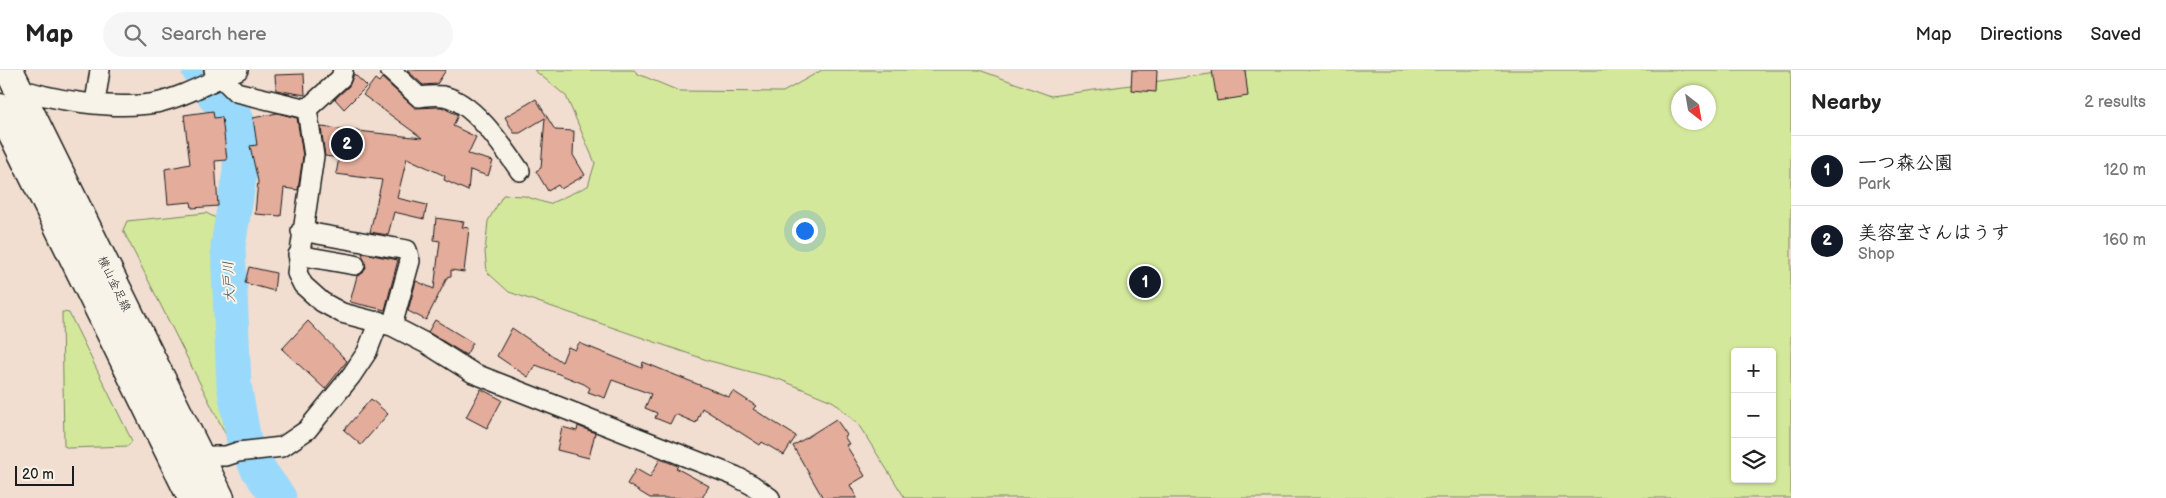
<!DOCTYPE html>
<meta charset="utf-8">
<style>
:root{--surface:#fff;--page:#f6f6f6;--text:#222;--muted:#767676;--line:#e0e0e0;--accent:#111827}
body{margin:0;font-family:"Balsamiq Sans","Klee One",sans-serif;background:var(--page);color:var(--text)}
.controls{position:absolute;right:15px;bottom:15px;display:grid;overflow:hidden;border-radius:5px;box-shadow:0 1px 4px #0004}
.controls button{width:45px;height:45px;display:grid;place-items:center;padding:0;border:0;border-bottom:1px solid var(--line);background:var(--surface);color:var(--text);font:25px sans-serif}
.compass{position:absolute;left:1671px;top:15px;width:45px;height:45px;border-radius:50%;background:var(--surface);box-shadow:0 1px 4px #0004;rotate:149deg}
.scale{position:absolute;left:15px;bottom:12px;width:59px;box-sizing:border-box;padding-left:5px;border:2px solid #1c1c1c;border-top:0;font-size:14px;line-height:18px;white-space:nowrap;color:#1c1c1c;-webkit-text-stroke:4px #f7f3e8;paint-order:stroke}
.you{position:absolute;left:804px;top:160px;width:18px;height:18px;margin:-12px;border:4px solid #fff;border-radius:50%;background:#1a73e8;box-shadow:0 0 0 8px #1a73e833}
.badge{display:grid;place-items:center;width:32px;height:32px;border-radius:50%;background:var(--accent);color:#fff;font-size:16px;font-weight:700}
.pin{position:absolute;translate:-50% -50%;border:2px solid #fff;box-shadow:0 1px 5px #0006}
.list{margin:0;padding:0;list-style:none}
h2{display:flex;justify-content:space-between;align-items:center;height:65px;margin:0;padding:0 20px;font-size:21px}
h2 small{font-size:16px;font-weight:400;color:var(--muted)}
.list li{display:grid;grid-template-columns:32px 1fr auto;gap:15px;align-items:center;box-sizing:border-box;height:70px;padding:0 20px;border-top:1px solid var(--line)}
.list b{display:block;font-size:19px;white-space:nowrap}
.list p{margin:0;font-size:16px;white-space:nowrap;color:var(--muted)}
.list em{font-size:16px;font-style:normal;color:var(--muted)}
.icon{flex:none;width:28px;height:28px;fill:none;stroke:currentColor;stroke-width:2;stroke-linecap:round;stroke-linejoin:round}
.map{position:relative;flex:none;width:1791px;height:428px;overflow:hidden}
header{display:flex;align-items:center;gap:30px;box-sizing:border-box;height:70px;padding:0 25px;background:var(--surface);border-bottom:1px solid var(--line)}
header strong{font-size:24px}
nav{display:flex;gap:28px;margin-inline-start:auto;font-size:18px}
.search{width:350px;height:45px;background:var(--page);display:flex;align-items:center;gap:12px;box-sizing:border-box;padding:0 18px;border-radius:28px;color:var(--muted);font-size:19px}
main{display:flex}
aside{flex:1;background:var(--surface)}
.map>svg:first-child{display:block}
</style>
<header>
<strong>Map</strong>
<div class="search"><svg class="icon" aria-label="search" viewBox="0 0 24 24"><circle cx="10" cy="10" r="6"/><path d="M15 15l6 6"/></svg>Search here</div>
<nav><a>Map</a><a>Directions</a><a>Saved</a></nav>
</header>
<main>
<div class="map">
<svg width="1791" height="428" viewBox="0 0 1791 428">
<rect width="100%" height="100%" fill="#f1ded1"/>
<filter id="ink" filterUnits="userSpaceOnUse"><feTurbulence type="fractalNoise" baseFrequency=".02" numOctaves="2"/><feDisplacementMap in="SourceGraphic" scale="10" xChannelSelector="R" yChannelSelector="G"/><feConvolveMatrix kernelMatrix="1 2 1 2 8 2 1 2 1" color-interpolation-filters="sRGB"/></filter>
<g filter="url(#ink)">
<path fill="#d4e89c" stroke="#78825c" fill-rule="evenodd" d="M534 0H634L638 4 679 21 783 22 822 0H979L1051 26 1239 0H1791V428H905L858 354 834 332 781 310 710 291 509 222 487 202 485 182 488 151 503 125 524 126 549 134 588 116 595 93 566 26ZM1678 22H1708V52H1678ZM1735 282H1772V409H1735Z
M206 143 216 148C218 221 218 296 234 367L229 371 123 160 127 151Z
M62 242 69 243 132 371 128 376 69 378 64 376Z"/>
<g fill="none" stroke-linecap="round" stroke-linejoin="round">
<path stroke="#99d9fb" stroke-width="35" d="M199 0 216 28 233 41 241 61 240 102 228 176 234 315 244 371 258 399 279 428"/>
</g>
<path fill="#e4ac9b" stroke="#1c1c1c" d="M407 0H446L437 14 423 15Z
M1132 0H1157L1156 22 1131 20Z
M1212 0H1245L1248 26 1217 31Z
M304 4 305 25 276 20 275 5Z
M354 4 367 16 344 39 335 29 349 16Z
M382 8 415 38 441 37 458 45 453 56 476 67 468 84 493 91 488 106 470 100 468 121 444 110 445 106 407 88 397 128 427 135 424 149 394 142 388 165 370 162 382 110 336 104 339 88 325 86 321 57 422 68 363 25 375 9 379 12Z
M536 29 555 60 574 61 573 85 585 105 561 119 558 115 548 121 536 101 541 98 545 48 520 63H514L505 47Z
M213 41 214 48 222 47 227 90 215 91 218 136 192 138 191 132 168 134 165 99 190 94 184 45Z
M277 43 297 48 303 86 298 120 284 118 281 146 255 144 258 111 250 76 257 75 253 48Z
M436 148 464 152 462 157 469 158 464 202 451 200V207L448 206 426 250 408 241 416 211 434 219 440 171 434 170Z
M362 183 398 190 385 240 350 232 357 206 363 203 366 197Z
M249 197 276 203 274 221 245 213Z
M435 250 473 273 466 285 428 262Z
M308 251 347 291 325 319 282 279Z
M512 258 562 292 568 277 575 280 579 273 642 298 643 292 729 327 733 321 756 336 753 339 796 366 784 385 762 372 760 375 702 338 696 353 675 344 670 354 655 348 657 343 645 338 651 324 612 310 605 328 588 322 590 318 584 314 536 295 528 307 497 286Z
M481 319 502 330 487 358 466 347Z
M371 329 388 344 361 375 344 360Z
M836 349 847 365 844 366 849 374 846 375 865 406 850 415 857 428H823L793 376Z
M578 356 595 363 589 388 557 380 562 357 577 361Z
M660 389 678 396 676 398 709 416 702 428H650L627 414 636 399 650 407Z"/>
<g fill="none" stroke-linecap="round" stroke-linejoin="round">
<defs>
<path id="minor" d="M214 0 236 22 307 39
M343 0 341 8 307 39 314 86 297 203 303 215 322 232 342 243 392 256 427 274 473 303 735 406 752 415 770 428
M390 0 419 27C427 26 436 25 443 26 473 31 504 78 520 101
M12 16C52 31 114 40 156 33 184 27 211 11 238 0
M95 33 100 0
M301 161 407 180 410 191 392 256
M298 185 355 195
M190 386H226L238 382 282 377 307 360 351 306 367 282 379 251"/>
<path id="primary" d="M9 0 220 428
M0 38 192 428"/>
</defs>
<use href="#minor" stroke="#1c1c1c" stroke-width="22"/>
<use href="#primary" stroke="#1c1c1c" stroke-width="31"/>
<use href="#minor" stroke="#f7f3e8" stroke-width="19"/>
<use href="#primary" stroke="#f7f3e8" stroke-width="28"/>
</g>
</g>
<g text-anchor="middle" dominant-baseline="central" stroke-width="4" stroke-linejoin="round" paint-order="stroke">
<g font-size="12" fill="#1c1c1c" stroke="#f7f3e8">
<text transform="translate(114 214) rotate(64)">横山金足線</text>
</g>
<g font-size="14" font-style="italic" fill="#42555f" stroke="#f7f3e8">
<text transform="translate(229 212) rotate(-93)">大戸川</text>
</g>
</g>
</svg>
<div class="controls">
<button>+</button>
<button>−</button>
<button><svg class="icon" aria-label="layers" viewBox="0 0 24 24"><path d="M12 4l9 5-9 5-9-5zM3 14l9 5 9-5"/></svg></button>
</div>
<svg class="compass" viewBox="-18 -18 36 36"><path d="M0-13l5 13h-10z" fill="#e53935"/><path d="M0 13l5-13h-10z" fill="#767676"/></svg>
<div class="scale">20 m</div>
<div class="you"></div>
<div class="pin badge" style="left:1145px;top:212px">1</div>
<div class="pin badge" style="left:347px;top:74px">2</div>
</div>
<aside>
<h2>Nearby<small>2 results</small></h2>
<ul class="list">
<li><span class="badge">1</span><div><b>一つ森公園</b><p>Park</p></div><em>120 m</em></li>
<li><span class="badge">2</span><div><b>美容室さんはうす</b><p>Shop</p></div><em>160 m</em></li>
</ul>
</aside>
</main>
